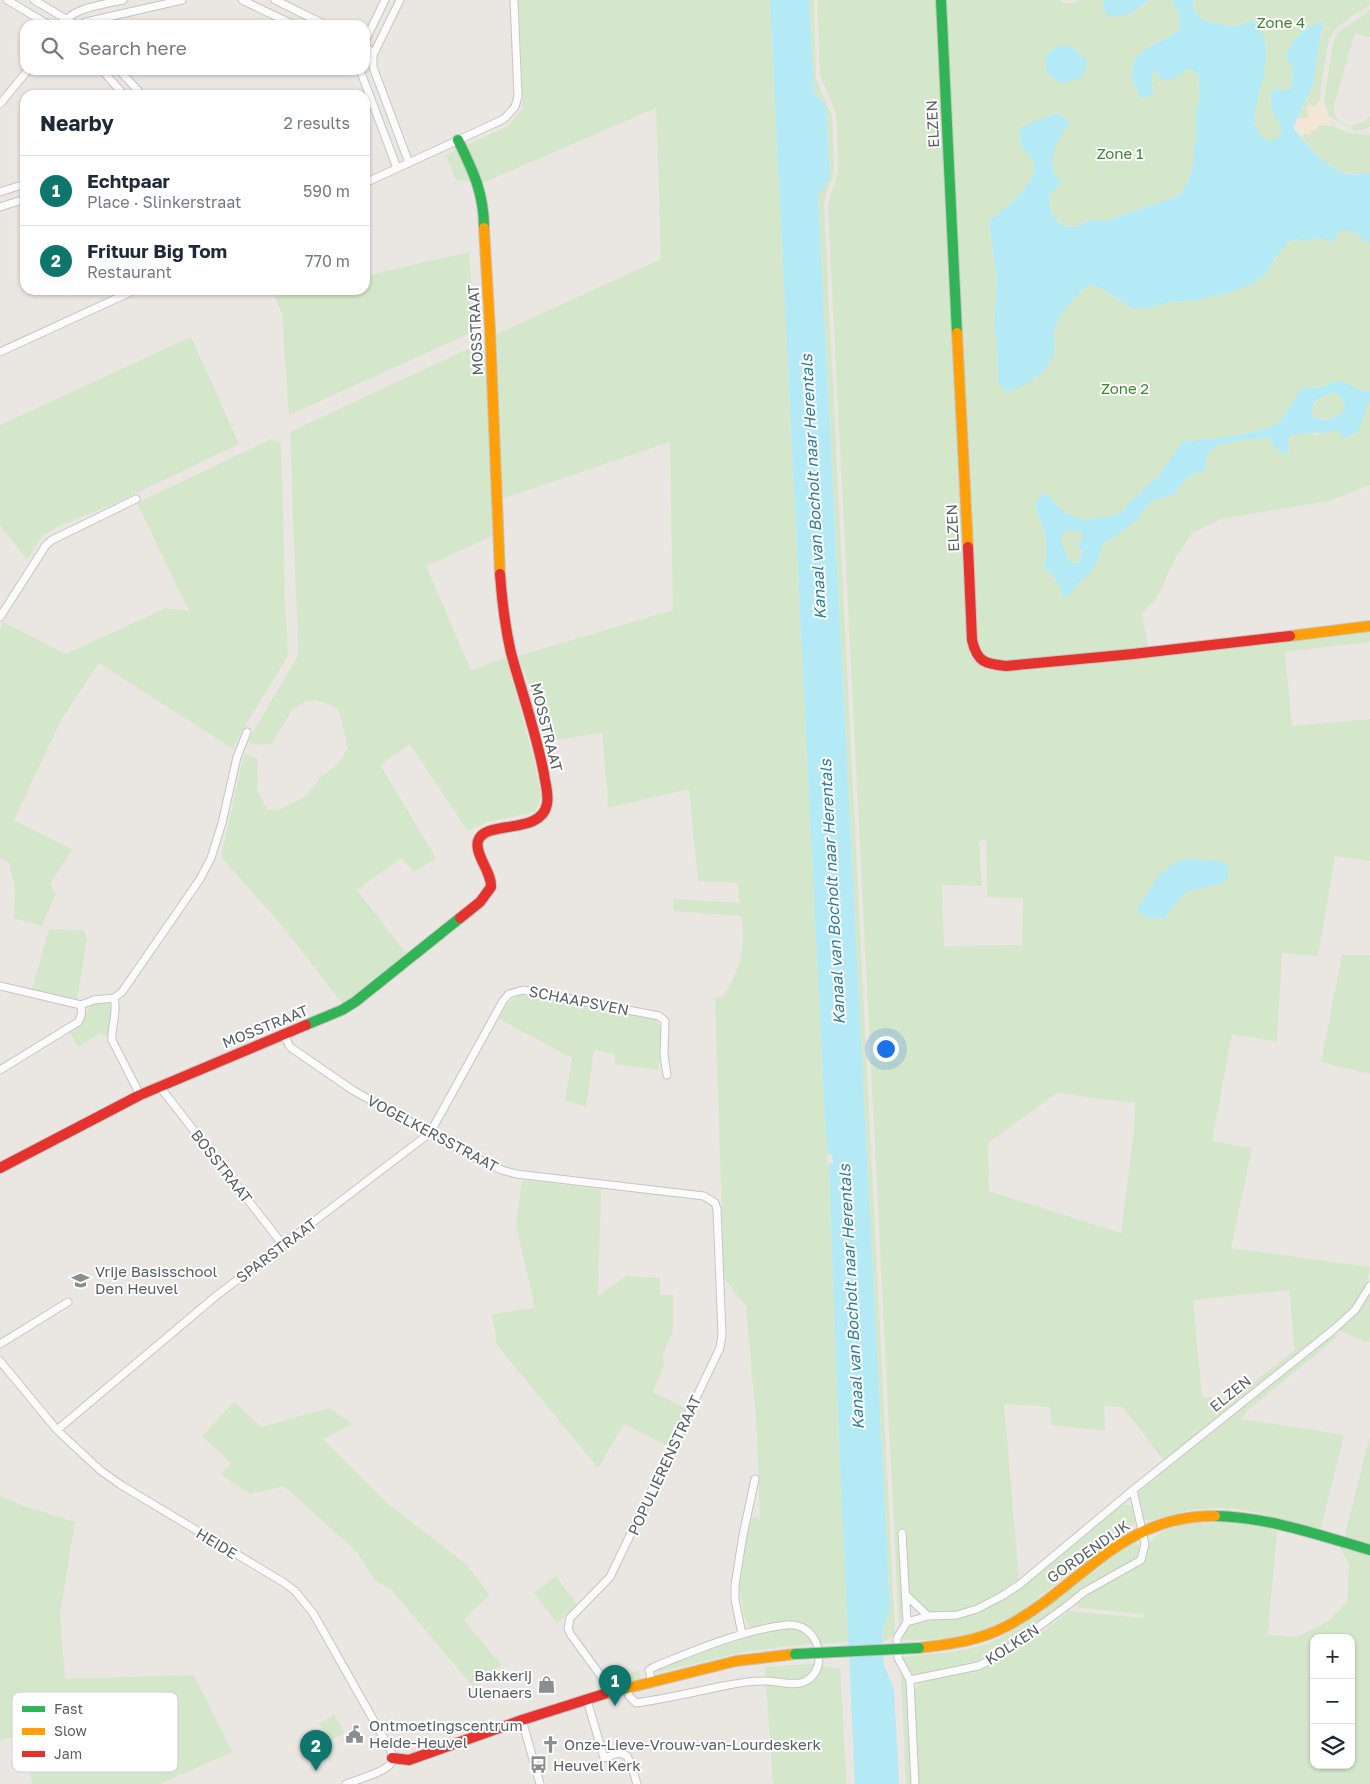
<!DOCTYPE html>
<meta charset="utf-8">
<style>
:root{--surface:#fff;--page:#f6f6f7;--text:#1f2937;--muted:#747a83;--line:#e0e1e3;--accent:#0f766e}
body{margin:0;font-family:"Golos Text",sans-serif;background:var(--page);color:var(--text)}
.controls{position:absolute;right:15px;bottom:15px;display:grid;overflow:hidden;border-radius:10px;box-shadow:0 1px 4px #0004}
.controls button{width:45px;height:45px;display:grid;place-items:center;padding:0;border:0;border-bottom:1px solid var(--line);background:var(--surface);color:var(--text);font:25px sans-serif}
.you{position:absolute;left:885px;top:1048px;width:18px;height:18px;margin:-12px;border:4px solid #fff;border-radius:50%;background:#1a73e8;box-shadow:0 0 0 8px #1a73e833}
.badge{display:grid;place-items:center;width:32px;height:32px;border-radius:50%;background:var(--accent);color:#fff;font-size:16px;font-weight:700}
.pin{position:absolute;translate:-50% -41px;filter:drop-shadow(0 1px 2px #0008)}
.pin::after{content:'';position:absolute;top:26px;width:18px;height:15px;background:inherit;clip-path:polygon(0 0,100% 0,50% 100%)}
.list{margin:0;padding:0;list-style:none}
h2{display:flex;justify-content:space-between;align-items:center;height:65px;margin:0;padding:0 20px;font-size:21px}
h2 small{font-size:16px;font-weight:400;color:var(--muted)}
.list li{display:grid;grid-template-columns:32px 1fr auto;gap:15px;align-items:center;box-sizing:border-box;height:70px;padding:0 20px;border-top:1px solid var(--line)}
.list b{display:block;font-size:19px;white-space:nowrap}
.list p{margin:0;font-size:16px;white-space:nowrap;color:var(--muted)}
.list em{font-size:16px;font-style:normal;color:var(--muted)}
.icon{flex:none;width:28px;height:28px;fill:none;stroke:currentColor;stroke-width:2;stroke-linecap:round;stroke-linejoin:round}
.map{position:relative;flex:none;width:1370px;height:1784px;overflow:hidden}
.search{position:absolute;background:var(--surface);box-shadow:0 1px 4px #0004;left:20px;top:20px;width:350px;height:55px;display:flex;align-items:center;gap:12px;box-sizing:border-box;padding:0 18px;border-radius:15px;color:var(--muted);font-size:19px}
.panel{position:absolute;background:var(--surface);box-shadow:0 1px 4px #0004;left:20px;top:90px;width:350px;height:205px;border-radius:15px}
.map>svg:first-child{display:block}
</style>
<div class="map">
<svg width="1370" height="1784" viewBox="0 0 1370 1784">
<rect width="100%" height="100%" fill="#eae6e2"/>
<path fill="#d5e7cb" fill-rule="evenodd" d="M519 0H770L825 1122 828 1153 827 1160 829 1164 838 1418 849 1642 799 1645 742 1652 656 1673V1671L661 1666 717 1643 754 1634 744 1617 739 1584 748 1520 754 1517 760 1518 757 1432 746 1306 724 1278 715 997H723C740 968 747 950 741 916L674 911 673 899 740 903 737 883 698 881 689 789 607 808 608 798 602 733 546 741 532 691 518 656 673 610 670 442 501 499 497 334 661 259 656 108 482 183 456 180 446 155 508 126 523 108Z
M809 0H814L816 79 832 116 834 170 832 180 826 193 824 205 895 1632 888 1640 882 1641V1635L890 1608 818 195 830 178 826 105 814 93Z
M817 0H937L970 656 986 670 1000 671 1370 631V642L1285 652 1292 726 1370 719V861L1335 856 1318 956 1282 953 1277 1042 1232 1034 1212 1141 1252 1148 1231 1248 1370 1267C1369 1285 1358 1300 1348 1314L1164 1461 1123 1407 1104 1406 1105 1431 1051 1425 1050 1407 1004 1404 1019 1580C992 1597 928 1638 909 1590 905 1581 906 1544 905 1532L898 1531C900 1552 907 1612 899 1628L828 207 831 194 838 173 837 121 835 110 820 75ZM986 839 987 897 1023 898 1022 945 944 946 942 885 982 886 979 841ZM1057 1093 1135 1103 1134 1131 1121 1233 989 1191 988 1143ZM1289 1290 1295 1350 1232 1399 1202 1397 1193 1300Z
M945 0H1059L1065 3H1075L1080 0H1104L1103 1 1118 16 1143 6 1150 0H1171L1178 11 1180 28 1168 38 1156 43 1135 59 1131 78 1141 98 1154 88 1151 82 1152 71 1159 75 1190 68 1198 74 1200 95 1196 113V132L1192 172 1181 194 1167 200 1105 221 1090 220 1077 227 1063 226 1054 218 1049 204 1053 172V149L1057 139 1070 122 1021 146C1026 151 1033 158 1034 165 1038 186 1003 210 989 221L997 282 994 326 997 344 998 382 1035 380C1040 374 1047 368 1050 362 1055 353 1053 344 1054 335 1055 318 1076 293 1090 285L1103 289 1133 309 1148 308 1171 302 1197 300 1228 293 1265 275 1283 246 1288 241 1299 238 1304 242 1317 238 1331 242 1340 230 1355 232 1365 242 1370 243V392L1360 391 1347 383 1342 382 1336 381 1319 388 1310 387 1299 391 1282 420 1273 427 1240 435 1182 442 1158 477 1149 484 1138 496 1129 502 1123 511 1117 516 1085 520 1076 518 1061 510 1048 495 1042 494 1036 503V508L1046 537V553L1044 567C1054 576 1060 584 1063 597 1079 587 1100 563 1102 544L1116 536 1137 520 1151 501 1173 495 1190 475 1204 470 1207 455 1217 445 1243 440 1269 438 1274 446 1289 452 1288 440 1290 435 1305 432 1317 435 1338 430 1370 402V485L1329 501 1221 519 1192 533 1177 555 1156 599 1142 613 1148 647 1004 662 988 661 979 654 977 641Z
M1194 0H1370L1369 6 1353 15 1336 28 1329 40 1321 85 1320 100 1318 104 1312 106 1309 105V117L1306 118 1298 119C1306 102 1313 84 1316 66 1318 54 1319 42 1323 30L1286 56 1293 70 1290 90 1272 89 1279 124 1282 131 1276 140H1265L1258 131 1254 120 1257 99 1252 20 1234 27 1203 20 1193 10Z
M1370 9V37L1355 33 1334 105C1334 115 1337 123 1348 125L1347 127 1329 116 1324 100 1333 43 1338 32 1364 15Z
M1370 116V127L1358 131 1351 129V125L1362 123Z
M1319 125 1333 126 1348 133 1368 135 1370 133V172C1352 178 1333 170 1320 158 1313 151 1308 144 1301 137L1305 133 1309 135 1308 131 1314 130Z
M469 252 475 331 289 415 282 314 272 290H365V276Z
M191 337 239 444 116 503 61 525 43 535 27 560 0 525V425Z
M487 340 492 536 426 566 471 671 506 657 507 660 534 761 541 797 538 807 535 812 487 822 468 831 410 744 380 765 436 858 414 872 401 858 357 890 408 956 349 1002H341L284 928 221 857 244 754 258 759 257 790 267 809 278 810 306 796 320 778 338 764 348 748 339 711 329 704 315 700 305 702 292 710 271 744 260 745 248 743 253 732 297 657 298 647 290 432Z
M1328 393H1333L1341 396C1353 419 1332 420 1316 418L1312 413C1312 403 1319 397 1328 393Z
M271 439 281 443 285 599 288 656 243 729 233 749 99 663 61 720 14 820 72 849 50 884 56 893 42 926 14 918 15 887 9 863 0 858V631L3 622 66 654 166 608 189 611 137 503Z
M1073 530 1083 533 1079 563 1069 562 1061 539 1063 532Z
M49 929 83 930 87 938 77 1000 32 989Z
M1342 955H1370V1074L1321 1062Z
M521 995 655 1019C666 1033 660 1054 658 1070L615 1064V1054L594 1050 586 1107 565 1100 572 1058 499 1019C504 1008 510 999 521 995Z
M108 1001 112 1005 111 1021 107 1037 100 1033 78 1047 70 1032 83 1023 90 1004Z
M522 1180 601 1189 598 1296 626 1276 660 1278V1295H673V1331L663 1354 664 1366 652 1392 686 1408 668 1446 624 1424 598 1468 497 1345 492 1314 535 1308 516 1225Z
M1370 1295V1342L1364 1341 1339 1330 1358 1313Z
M1333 1335 1337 1337 1248 1410 1241 1419 1344 1435 1320 1532C1309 1529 1297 1527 1286 1523 1274 1519 1262 1513 1249 1511 1215 1504 1182 1510 1150 1521L1143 1519 1138 1494 1142 1489Z
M234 1402 261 1427 330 1408 352 1424 323 1439 387 1503 466 1564 490 1595 464 1620 501 1665 474 1688 390 1588 376 1582 358 1553 284 1486 250 1494 221 1475 231 1463 202 1436Z
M1370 1435V1546L1344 1539Z
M0 1496 24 1506 75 1522 60 1615 65 1679 194 1675 232 1752 160 1784H32L23 1735 0 1740Z
M1121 1505H1130L1134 1507 1137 1520 1129 1530 1116 1538C1094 1554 1073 1570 1052 1587 1037 1598 1022 1611 1005 1620 973 1637 938 1641 902 1640L908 1628 916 1623 974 1613 1013 1593Z
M1223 1522 1239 1523 1277 1530 1268 1635 1296 1637 1327 1622 1347 1602 1349 1565 1339 1546 1370 1554V1784H918L914 1691 920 1683 980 1668 1002 1657 1049 1627 1069 1611 1143 1618 1144 1614 1081 1608 1074 1603 1106 1580 1144 1562C1147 1555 1148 1546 1152 1540 1165 1522 1202 1523 1223 1522ZM1314 1638H1351V1765H1314Z
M1135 1541 1142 1548 1140 1558 1117 1569 1084 1590 1000 1653 978 1664 917 1676C909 1672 906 1665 903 1657 930 1653 957 1654 983 1645 1015 1633 1040 1612 1067 1591 1089 1574 1112 1557 1135 1541Z
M556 1576 577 1605 557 1623 534 1593Z
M812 1664 840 1669 847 1784H773L765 1667Z
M639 1670 640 1679 612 1685 608 1681Z
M901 1670C915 1692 906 1755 913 1784H906Z
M334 1715 344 1733 329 1741 319 1723Z"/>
<path fill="#f4e6d5" d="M1320 100 1327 120 1331 125H1319L1316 131H1309L1311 133 1309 135 1305 133 1301 137 1298 133H1301L1303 129 1296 122 1298 119 1306 118 1309 117 1306 109 1309 104 1312 106 1318 104Z"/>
<path fill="#b4eaf6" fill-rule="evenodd" d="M770 0H809L814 93 826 105 830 178 818 196 890 1608 882 1635 884 1665 894 1689 899 1784H855L838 1418 829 1164 833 1163 832 1154H828L825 1122Z
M1104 0H1150L1130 14 1110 17 1103 9Z
M1171 0H1194L1193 10 1203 20 1234 27 1252 20C1277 43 1262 76 1257 104 1256 109 1253 115 1254 120 1255 127 1260 134 1265 140H1276L1282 131C1275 113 1268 110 1272 89L1290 90 1293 70 1286 56C1296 36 1302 29 1323 21L1313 84 1293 128C1312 150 1337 184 1370 172V243L1365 242 1355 232 1340 230 1332 242 1317 238 1304 242 1299 238 1288 242 1275 258 1265 275 1249 285 1228 293 1197 300 1171 302 1148 308 1133 309 1103 289 1090 285C1076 293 1057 316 1054 333 1053 339 1055 346 1054 352 1049 374 1025 387 1006 392L998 382 997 344 994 326 997 282 989 221C1002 210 1039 184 1034 164 1032 156 1023 152 1021 144 1020 139 1020 133 1019 128L1057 113 1070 122C1057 140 1051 148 1053 172L1062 183 1050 194 1049 204 1054 218 1063 226 1077 227 1090 220 1105 221 1167 200 1181 194 1192 172 1196 132V113L1200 95 1198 74 1190 68 1173 79 1162 81 1159 75 1152 71C1151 80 1154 87 1152 96L1141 98 1131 78 1134 60 1144 50 1156 43 1168 38 1180 28 1178 11Z
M1056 46H1071L1087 60 1085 71 1081 78 1061 84 1047 73 1045 57Z
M1336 381C1349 382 1357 391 1370 392V402L1365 407V415L1357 433 1344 438 1338 430C1321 435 1307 432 1290 435L1288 440V456C1279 454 1274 446 1269 438L1243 440 1217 445 1207 455 1205 461 1207 467 1204 471 1190 475 1173 495 1151 501 1137 520 1116 536 1102 544C1100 563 1091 572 1077 585 1074 588 1072 592 1070 595L1063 597C1061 584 1054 576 1044 568L1046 553V537L1036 508V503L1042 494 1049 495 1061 510 1076 518 1085 520 1117 515 1123 511 1129 502 1138 496 1149 484 1158 477 1182 442 1240 435 1273 427 1282 420 1299 391 1305 387 1319 388ZM1333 393C1341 395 1344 400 1345 408 1340 420 1323 423 1313 416 1309 403 1321 394 1333 393ZM1073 530 1083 533 1082 541 1078 543V547L1082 550 1079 563 1069 562 1061 539 1063 532Z
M1194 859 1222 862 1229 867 1228 878 1223 883 1186 892 1164 919 1144 917 1137 910 1159 875 1179 860Z"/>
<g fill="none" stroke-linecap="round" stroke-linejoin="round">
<defs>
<path id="street" d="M7 0 49 25
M34 0 76 25
M242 0 294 25
M275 0 326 25
M400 0 373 55V67L409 163
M63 25C70 8 106 4 123 0
M81 25 86 22 182 0
M365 41 385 0
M365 45 373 55
M102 70 124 95
M119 70 142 95
M360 70 397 168
M0 104 28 70
M365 183 504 119 515 107 518 96 514 0
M0 192 25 184
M0 207 25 199
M0 352 135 290
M0 617 46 545 52 540 136 499
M0 986 81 1005 94 1000 114 998 122 992 200 879 211 858 222 823 237 757 247 732
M114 998C118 1012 111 1026 112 1040L140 1095
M284 1035 290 1047 354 1091 474 1157 502 1170 516 1174 704 1196 715 1203 717 1209 722 1335 720 1348 610 1577 570 1618 568 1629 571 1635 601 1676 608 1693
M0 1070 78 1022C82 1017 82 1011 81 1005
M160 1087 283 1245
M0 1344 68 1302
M0 1361 57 1430 100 1470 121 1485 283 1582 295 1591 313 1613 391 1751C392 1755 393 1759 391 1763 386 1772 356 1780 346 1784
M57 1430 216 1296 430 1133 503 1001 509 994 523 990 659 1016 665 1021 664 1055 667 1075
M902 1533 907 1622 897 1638 898 1658 910 1680 915 1784
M906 1595 928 1616
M907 1622 928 1616 957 1615 977 1609 1002 1596 1019 1585 1133 1490 1333 1330 1355 1310 1370 1286
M742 1634 735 1600V1585L743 1535 755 1479
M910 1680 978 1666 997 1657 1068 1605 1084 1592 1141 1560 1145 1544 1133 1490
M627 1689 629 1696 636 1703C663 1699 691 1693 718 1687 733 1684 747 1681 763 1681 775 1680 792 1687 804 1682 831 1670 820 1621 786 1625 739 1631 699 1649 656 1666L649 1670 652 1682
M587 1700 604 1758 619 1753 627 1756 631 1764 637 1784
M522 1720 540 1784"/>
<path id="fast" d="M941 0 957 333
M458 140C473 171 484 193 484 228
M306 1025 342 1010 355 1002 460 918
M1215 1516C1268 1517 1319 1535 1370 1550"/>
<path id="slow" d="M484 228 490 329 500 574
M957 333 968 547
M1290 636 1370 626
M919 1648C950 1644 979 1641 1007 1626 1081 1587 1120 1515 1215 1516
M604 1694 736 1661 795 1654"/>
<path id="jam" d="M968 547 972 640C977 662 985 664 1006 666L1133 654 1290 636
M460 918 480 902 491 887C492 872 474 854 478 841 485 819 541 836 547 804 549 794 545 783 544 774 536 732 522 693 511 653 505 627 502 601 500 574
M0 1168 140 1095 306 1025
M392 1758 409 1760 522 1720 604 1694"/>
</defs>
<use href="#street" stroke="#c5c5c4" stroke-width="9"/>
<use href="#fast" stroke="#c4c5c4" stroke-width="12"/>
<use href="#slow" stroke="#c4c5c4" stroke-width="12"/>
<use href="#jam" stroke="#c4c5c4" stroke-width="12"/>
<use href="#street" stroke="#fcfbfb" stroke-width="7"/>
<use href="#fast" stroke="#30b455" stroke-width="10"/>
<use href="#slow" stroke="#ff9f0a" stroke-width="10"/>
<use href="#jam" stroke="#e5322d" stroke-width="10"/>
<defs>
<path id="fast-bridge" d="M795 1654 919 1648"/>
</defs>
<use href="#fast-bridge" stroke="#c4c5c4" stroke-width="12" stroke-linecap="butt"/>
<use href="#fast-bridge" stroke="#30b455" stroke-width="10"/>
</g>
<defs>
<symbol id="school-bare" viewBox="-9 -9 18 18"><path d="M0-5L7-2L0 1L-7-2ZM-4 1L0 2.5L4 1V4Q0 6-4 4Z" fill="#8b8e8f" stroke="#fff" stroke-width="2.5" paint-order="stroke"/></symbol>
<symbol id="shop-bare" viewBox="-9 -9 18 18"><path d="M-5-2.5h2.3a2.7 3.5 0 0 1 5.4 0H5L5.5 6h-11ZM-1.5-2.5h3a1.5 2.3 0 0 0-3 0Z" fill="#8b8e8f" stroke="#fff" stroke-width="2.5" paint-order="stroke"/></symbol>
<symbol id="civic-bare" viewBox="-9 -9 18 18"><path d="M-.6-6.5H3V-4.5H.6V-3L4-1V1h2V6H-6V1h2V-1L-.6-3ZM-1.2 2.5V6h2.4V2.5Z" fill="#8b8e8f" stroke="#fff" stroke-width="2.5" paint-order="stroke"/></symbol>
<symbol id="church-bare" viewBox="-9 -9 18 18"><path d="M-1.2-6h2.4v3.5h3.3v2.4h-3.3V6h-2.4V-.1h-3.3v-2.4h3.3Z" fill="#8b8e8f" stroke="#fff" stroke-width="2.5" paint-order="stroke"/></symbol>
<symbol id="bus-bare" viewBox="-9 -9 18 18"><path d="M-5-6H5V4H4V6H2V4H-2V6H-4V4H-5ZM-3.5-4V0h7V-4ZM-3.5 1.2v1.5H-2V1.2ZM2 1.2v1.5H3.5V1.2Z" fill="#8b8e8f" stroke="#fff" stroke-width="2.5" paint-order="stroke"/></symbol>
</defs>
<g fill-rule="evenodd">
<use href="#school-bare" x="68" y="1268" width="25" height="25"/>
<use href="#shop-bare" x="534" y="1672" width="25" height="25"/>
<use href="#civic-bare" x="342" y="1722" width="25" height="25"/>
<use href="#church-bare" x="538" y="1732" width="25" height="25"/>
<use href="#bus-bare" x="526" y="1752" width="25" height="25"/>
</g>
<g text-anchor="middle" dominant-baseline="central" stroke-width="4" stroke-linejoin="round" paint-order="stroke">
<g font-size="15" fill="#3d862d" stroke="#fff">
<text x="1281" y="22">Zone 4</text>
<text x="1120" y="153">Zone 1</text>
<text x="1125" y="388">Zone 2</text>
</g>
<g font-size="15" fill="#585f62" stroke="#fff">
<text transform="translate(932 124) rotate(-93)">ELZEN</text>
<text transform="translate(475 330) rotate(-93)">MOSSTRAAT</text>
<text transform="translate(952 528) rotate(-93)">ELZEN</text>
<text transform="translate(547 727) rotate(76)">MOSSTRAAT</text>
<text transform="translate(579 1000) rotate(11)">SCHAAPSVEN</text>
<text transform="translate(265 1026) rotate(-22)">MOSSTRAAT</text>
<text transform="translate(433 1133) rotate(28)">VOGELKERSSTRAAT</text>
<text transform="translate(222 1166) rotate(52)">BOSSTRAAT</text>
<text transform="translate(276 1250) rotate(-37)">SPARSTRAAT</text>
<text transform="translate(1230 1393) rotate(-39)">ELZEN</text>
<text transform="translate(664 1465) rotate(-65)">POPULIERENSTRAAT</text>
<text transform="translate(217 1543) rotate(31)">HEIDE</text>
<text transform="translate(1088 1551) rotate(-35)">GORDENDIJK</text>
<text transform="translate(1012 1644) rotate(-33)">KOLKEN</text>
</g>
<g font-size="15" fill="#585f62" stroke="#fff" text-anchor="start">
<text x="95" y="1271">Vrije Basisschool<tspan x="95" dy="17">Den Heuvel</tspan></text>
<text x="532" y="1675" text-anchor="end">Bakkerij<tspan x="532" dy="17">Ulenaers</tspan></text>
<text x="369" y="1725">Ontmoetingscentrum<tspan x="369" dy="17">Heide-Heuvel</tspan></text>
<text x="564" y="1744">Onze-Lieve-Vrouw-van-Lourdeskerk</text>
<text x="553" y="1765">Heuvel Kerk</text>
</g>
<g font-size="16" font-style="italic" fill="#2d7e9e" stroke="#fff">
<text transform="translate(813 487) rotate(-93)">Kanaal van Bocholt naar Herentals</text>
<text transform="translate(832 892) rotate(-93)">Kanaal van Bocholt naar Herentals</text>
<text transform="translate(851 1297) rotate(-93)">Kanaal van Bocholt naar Herentals</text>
</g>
</g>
<rect x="12" y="1692" width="166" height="80" rx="8" fill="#fff" stroke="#cdcfd0" stroke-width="1"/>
<rect x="22" y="1706" width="23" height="6" fill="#30b455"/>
<rect x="22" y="1728" width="23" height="7" fill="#ff9f0a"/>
<rect x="22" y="1751" width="23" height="6" fill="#e5322d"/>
<g font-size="14" fill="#585f62">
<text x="54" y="1714">Fast</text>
<text x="54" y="1736">Slow</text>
<text x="54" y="1759">Jam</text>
</g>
</svg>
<div class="controls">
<button>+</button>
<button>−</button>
<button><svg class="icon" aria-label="layers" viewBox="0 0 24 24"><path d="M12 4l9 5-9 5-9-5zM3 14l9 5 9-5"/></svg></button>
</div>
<div class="you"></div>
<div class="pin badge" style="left:615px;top:1706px">1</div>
<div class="pin badge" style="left:316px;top:1771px">2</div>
<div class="search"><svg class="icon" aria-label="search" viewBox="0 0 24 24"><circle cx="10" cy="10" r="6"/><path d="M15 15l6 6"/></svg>Search here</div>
<section class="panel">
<h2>Nearby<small>2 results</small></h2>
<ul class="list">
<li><span class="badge">1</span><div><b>Echtpaar</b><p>Place · Slinkerstraat</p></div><em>590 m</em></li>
<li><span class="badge">2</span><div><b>Frituur Big Tom</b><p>Restaurant</p></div><em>770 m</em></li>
</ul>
</section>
</div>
